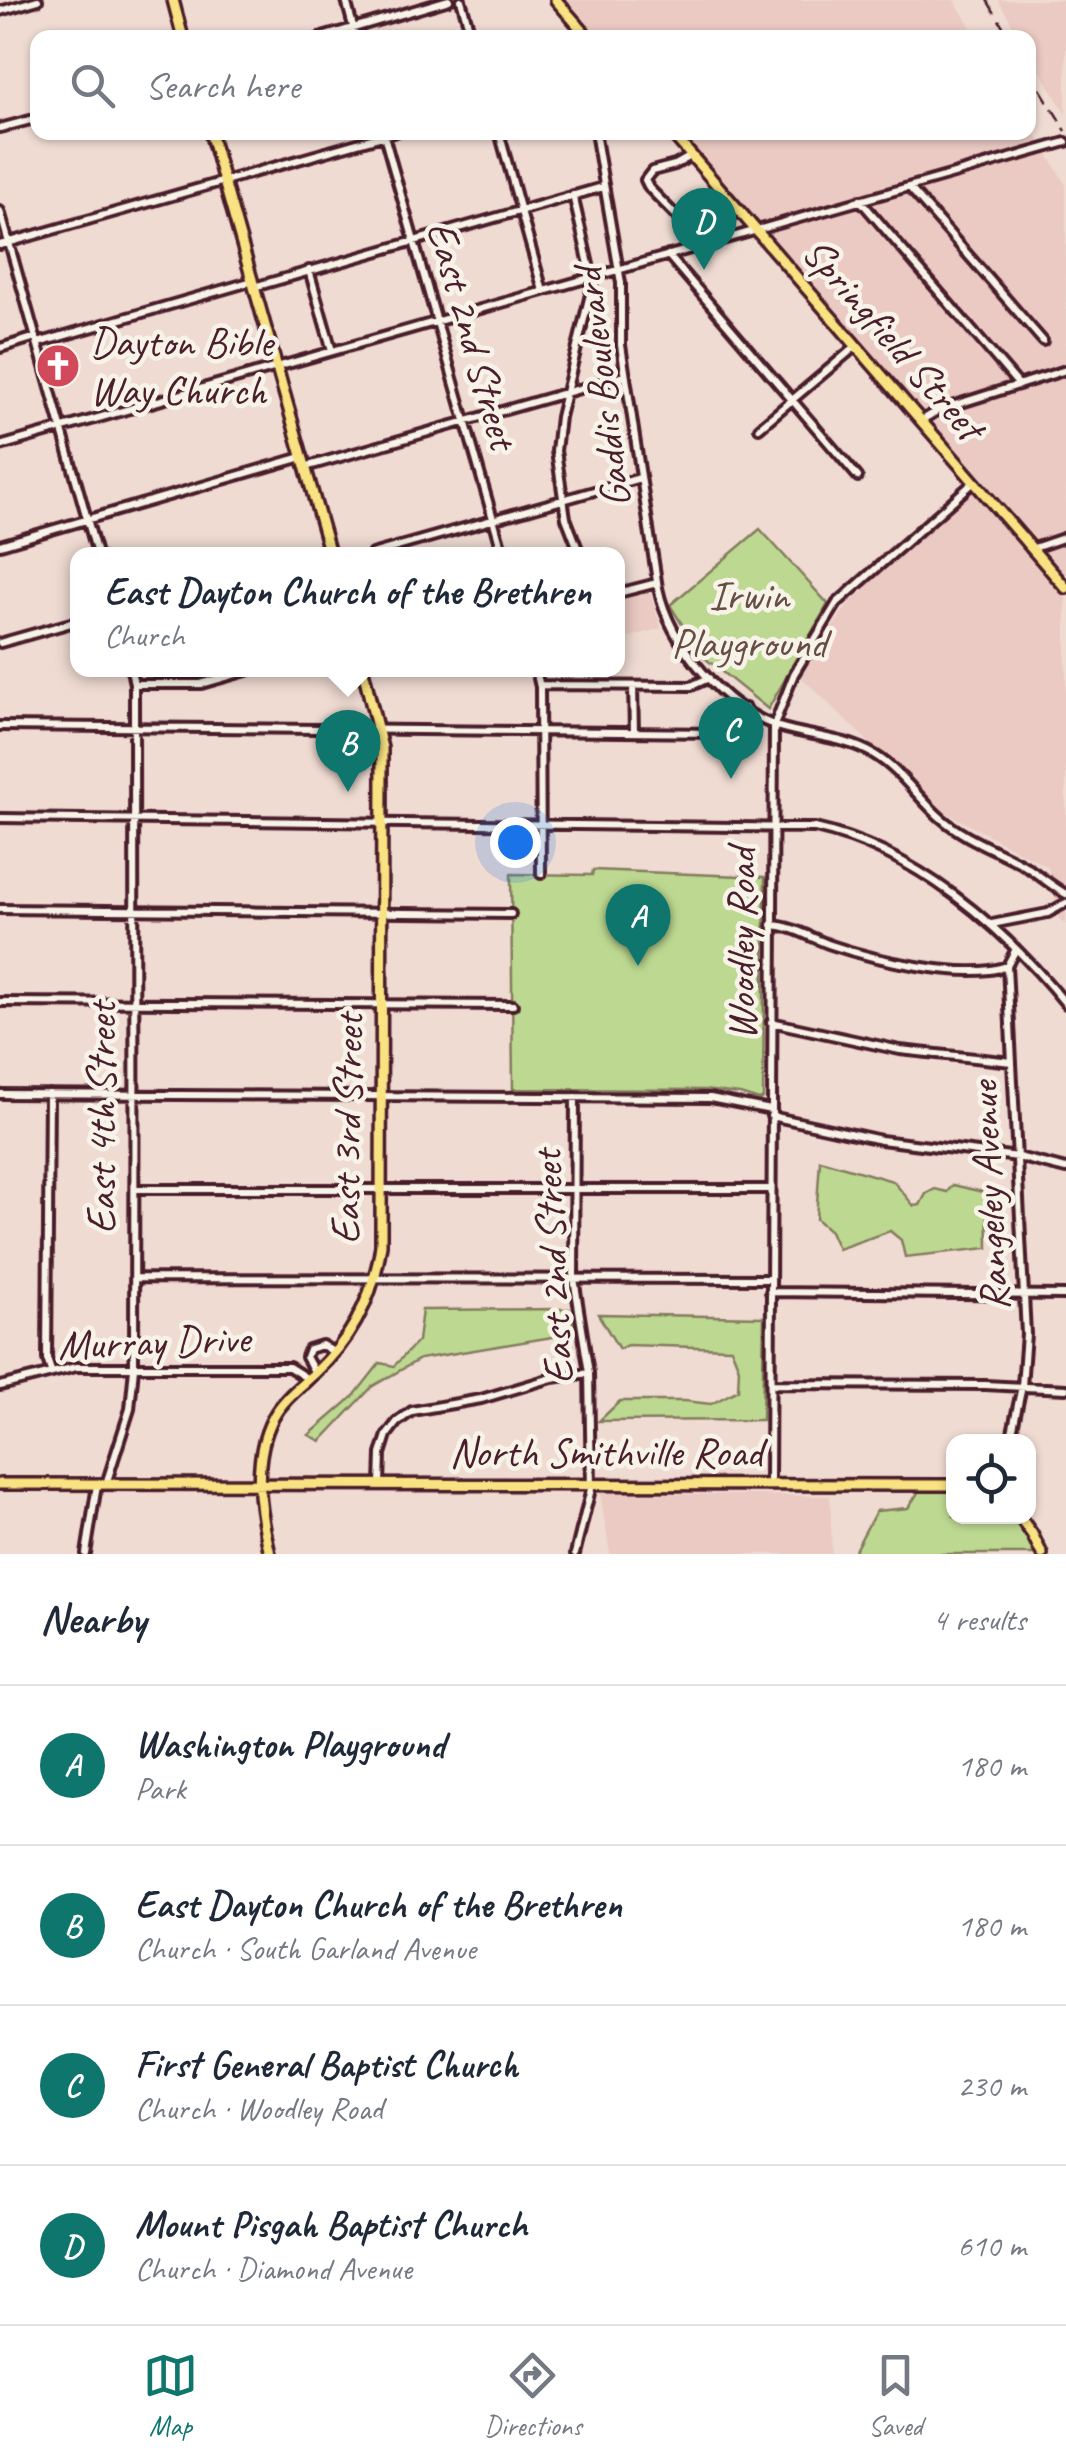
<!DOCTYPE html>
<meta charset="utf-8">
<style>
:root{--surface:#fff;--page:#f2f2f3;--text:#1f2937;--muted:#747a83;--line:#e0e1e3;--accent:#0f766e}
body{margin:0;font-family:Caveat,sans-serif;background:var(--page);color:var(--text)}
.controls{position:absolute;right:30px;bottom:30px;display:grid;overflow:hidden;border-radius:20px;box-shadow:0 2px 8px #0004}
.controls button{width:90px;height:90px;display:grid;place-items:center;padding:0;border:0;border-bottom:2px solid var(--line);background:var(--surface);color:var(--text);font:50px sans-serif}
.you{position:absolute;left:515px;top:842px;width:35px;height:35px;margin:-25px;border:8px solid #fff;border-radius:50%;background:#1a73e8;box-shadow:0 0 0 15px #1a73e833}
.badge{display:grid;place-items:center;width:65px;height:65px;border-radius:50%;background:var(--accent);color:#fff;font-size:32px;font-weight:700}
.pin{position:absolute;translate:-50% -82px;filter:drop-shadow(0 2px 5px #0008)}
.pin::after{content:'';position:absolute;top:52px;width:35px;height:30px;background:inherit;clip-path:polygon(0 0,100% 0,50% 100%)}
.popup{position:absolute;left:70px;top:547px;width:555px;height:130px;box-sizing:border-box;display:grid;place-content:center;border-radius:20px;background:var(--surface);filter:drop-shadow(0 2px 8px #0005);font-size:32px;white-space:nowrap;color:var(--muted)}
.popup b{font-size:38px;color:var(--text)}
.popup::after{content:'';position:absolute;left:50%;top:100%;margin-left:-20px;border:20px solid transparent;border-top-color:var(--surface)}
.list{margin:0;padding:0;list-style:none}
h2{display:flex;justify-content:space-between;align-items:center;height:130px;margin:0;padding:0 40px;font-size:42px}
h2 small{font-size:32px;font-weight:400;color:var(--muted)}
.list li{display:grid;grid-template-columns:65px 1fr auto;gap:30px;align-items:center;box-sizing:border-box;height:160px;padding:0 40px;border-top:2px solid var(--line)}
.list b{display:block;font-size:38px;white-space:nowrap}
.list p{margin:0;font-size:32px;white-space:nowrap;color:var(--muted)}
.list em{font-size:32px;font-style:normal;color:var(--muted)}
.icon{flex:none;width:55px;height:55px;fill:none;stroke:currentColor;stroke-width:2;stroke-linecap:round;stroke-linejoin:round}
.map{position:relative;flex:none;width:1066px;height:1554px;overflow:hidden}
.search{position:absolute;background:var(--surface);box-shadow:0 2px 8px #0004;left:30px;right:30px;top:30px;height:110px;display:flex;align-items:center;gap:25px;box-sizing:border-box;padding:0 35px;border-radius:20px;color:var(--muted);font-size:38px}
.sheet{height:770px;background:var(--surface)}
nav{display:flex;justify-content:space-around;align-items:center;box-sizing:border-box;height:140px;border-top:2px solid var(--line);background:var(--surface);font-size:28px;color:var(--muted)}
nav a{display:grid;justify-items:center;gap:5px}
nav .on{color:var(--accent)}
.map>svg:first-child{display:block}
</style>
<div class="map">
<svg width="1066" height="1554" viewBox="0 0 1066 1554">
<rect width="100%" height="100%" fill="#efdbd2"/>
<filter id="ink" filterUnits="userSpaceOnUse"><feTurbulence type="fractalNoise" baseFrequency=".01" numOctaves="2"/><feDisplacementMap in="SourceGraphic" scale="20" xChannelSelector="R" yChannelSelector="G"/><feConvolveMatrix kernelMatrix="1 2 1 2 8 2 1 2 1" color-interpolation-filters="sRGB"/></filter>
<g filter="url(#ink)">
<path fill="#eacac3" d="M564 0H954L977 37H596Z
M998 0H1066V114L1029 51 1028 38 1020 37Z
M1029 123 1066 185V925L1059 919 1048 867 936 807 799 675 848 605 974 482 677 133 1028 132Z
M649 589 661 628 618 641V598Z
M600 1493 830 1496 832 1554H610Z"/>
<path fill="#bdd991" stroke="#847c5e" stroke-width="2.5" d="M760 529 828 604 768 709 701 655 670 605Z
M593 870 765 877 763 1098 759 1100 740 1094 703 1090 513 1089 511 874 592 875Z
M820 1160 893 1181 914 1206 920 1205 926 1194 935 1189 947 1192 953 1185 987 1193 988 1248 905 1257 901 1240 890 1231 838 1249 830 1231 816 1219Z
M569 1309 576 1333 420 1359 373 1386 321 1441 309 1435 354 1396 380 1363 394 1366 418 1341 422 1310Z
M598 1314 764 1317 762 1420 599 1421 620 1401H685L711 1404 738 1390 739 1368 731 1348 627 1345 619 1349Z
M953 1489 954 1516 1018 1517 1042 1554H853L876 1511 908 1508 919 1491Z"/>
<g fill="none" stroke-linecap="round" stroke-linejoin="round">
<defs>
<path id="minor" d="M346 0 356 38
M461 0 472 38
M0 11 38 0
M319 38 449 0
M0 128 38 118
M383 132 503 554
M499 132 543 291
M595 132 621 283V345L658 588C670 644 723 708 779 727 811 737 846 737 875 755 901 771 918 798 941 818 965 839 995 849 1022 864 1037 873 1050 885 1066 894
M691 156 675 165 652 171 645 180 649 188 704 244
M909 187 1043 341
M573 195 593 282 560 417 556 451 566 518 580 554
M860 200 1019 385
M0 211 97 554
M0 245 396 132
M668 255 858 477
M309 270 332 351
M254 287 603 187
M38 343 253 281
M0 348 36 337
M922 420 939 410 1066 370
M759 428 856 346
M0 446 1066 142
M305 467 625 376
M0 545 302 457
M1031 549 1066 537
M309 554 328 549
M372 554 640 478
M618 593 657 583
M0 643 78 621
M536 670 540 687 541 874
M134 684H201L250 670
M540 685 691 686 709 678
M633 686 634 732
M0 726 721 733 736 722 745 708
M0 818 815 828C915 850 1003 927 1066 1004
M0 909 511 914
M992 924 1048 913 1066 903
M772 925C793 926 811 938 831 945 872 959 967 981 1007 966
M0 1002 513 1005
M771 1022 900 1050 1012 1062
M0 1094 710 1098 771 1110
M49 1094 47 1359 51 1371
M575 1097 574 1278 589 1373 591 1489 575 1554
M771 1116 881 1140 1018 1157 1066 1169
M136 1189H771
M134 1278 770 1279
M770 1292 1066 1295
M315 1373 306 1357 309 1349 322 1345 335 1353
M771 1384 985 1385 1066 1389
M0 1386 76 1367H289L308 1379
M1010 1442 1022 1386 1026 1334 1007 966 1016 949
M770 1483 774 725 794 674 837 603 974 482
M106 1484 130 1409 134 1368C135 1140 134 912 134 684L131 670
M380 1484 381 1454 387 1435 397 1422 412 1411 481 1399 552 1378 589 1373
M86 1554 97 1485"/>
<path id="major" d="M173 0 183 38
M556 0 589 38
M210 132 330 554
M671 132 1066 588
M0 1484 954 1485
M1019 1516 1032 1534 1042 1554
M270 1554C260 1510 251 1460 273 1418 283 1399 300 1387 315 1373 352 1339 374 1295 381 1245L382 748 363 670"/>
</defs>
<use href="#minor" stroke="#4a1f2b" stroke-width="14"/>
<use href="#major" stroke="#4a1f2b" stroke-width="16"/>
<use href="#minor" stroke="#f7f3e8" stroke-width="6"/>
<use href="#major" stroke="#f8e281" stroke-width="9"/>
<path stroke="#4a1f2b" stroke-width="2.5" stroke-dasharray="15 8" stroke-linecap="butt" d="M987 0 1010 38
M1028 69 1066 131"/>
</g>
</g>
<defs>
<symbol id="church-disc" viewBox="-11 -11 22 22"><circle r="9.5" fill="#d1495b" stroke="#f7f3e8"/><path d="M-1.2-6h2.4v3.5h3.3v2.4h-3.3V6h-2.4V-.1h-3.3v-2.4h3.3Z" fill="#fff"/></symbol>
</defs>
<g fill-rule="evenodd">
<use href="#church-disc" x="33" y="341" width="50" height="50"/>
</g>
<g text-anchor="middle" dominant-baseline="central" stroke-width="9" stroke-linejoin="round" paint-order="stroke">
<g font-size="42" fill="#4a1f2b" stroke="#f7f3e8">
<text transform="translate(472 335) rotate(74)">East 2nd Street</text>
<text transform="translate(893 339) rotate(49)">Springfield Street</text>
<text transform="translate(602 388) rotate(-97)">Gaddis Boulevard</text>
<text transform="translate(741 944) rotate(-90)">Woodley Road</text>
<text transform="translate(101 1118) rotate(-90)">East 4th Street</text>
<text transform="translate(347 1129) rotate(-89)">East 3rd Street</text>
<text transform="translate(989 1196) rotate(-93)">Rangeley Avenue</text>
<text transform="translate(553 1267) rotate(-93)">East 2nd Street</text>
<text transform="translate(154 1342) rotate(-2)">Murray Drive</text>
<text x="606" y="1452">North Smithville Road</text>
</g>
<g font-size="42" fill="#4a1f2b" stroke="#f7f3e8" text-anchor="start">
<text x="90" y="342">Dayton Bible<tspan x="90" dy="48">Way Church</tspan></text>
</g>
<g font-size="42" fill="#674e44" stroke="#f7f3e8">
<text x="749" y="595">Irwin<tspan x="749" dy="48">Playground</tspan></text>
</g>
</g>
</svg>
<div class="controls">
<button><svg class="icon" aria-label="locate" viewBox="0 0 24 24"><circle cx="12" cy="12" r="6"/><path d="M12 2v4M12 18v4M2 12h4M18 12h4"/></svg></button>
</div>
<div class="you"></div>
<div class="pin badge" style="left:638px;top:966px">A</div>
<div class="pin badge" style="left:348px;top:792px">B</div>
<div class="popup"><b>East Dayton Church of the Brethren</b>Church</div>
<div class="pin badge" style="left:731px;top:779px">C</div>
<div class="pin badge" style="left:704px;top:270px">D</div>
<div class="search"><svg class="icon" aria-label="search" viewBox="0 0 24 24"><circle cx="10" cy="10" r="6"/><path d="M15 15l6 6"/></svg>Search here</div>
</div>
<section class="sheet">
<h2>Nearby<small>4 results</small></h2>
<ul class="list">
<li><span class="badge">A</span><div><b>Washington Playground</b><p>Park</p></div><em>180 m</em></li>
<li><span class="badge">B</span><div><b>East Dayton Church of the Brethren</b><p>Church · South Garland Avenue</p></div><em>180 m</em></li>
<li><span class="badge">C</span><div><b>First General Baptist Church</b><p>Church · Woodley Road</p></div><em>230 m</em></li>
<li><span class="badge">D</span><div><b>Mount Pisgah Baptist Church</b><p>Church · Diamond Avenue</p></div><em>610 m</em></li>
</ul>
</section>
<nav>
<a class="on"><svg class="icon" aria-label="map" viewBox="0 0 24 24"><path d="M3 6l6-2 6 2 6-2v14l-6 2-6-2-6 2zM9 4v14M15 6v14"/></svg>Map</a>
<a><svg class="icon" aria-label="directions" viewBox="0 0 24 24"><path d="M12 3l9 9-9 9-9-9zM9 14v-3h6M13 9l2 2-2 2"/></svg>Directions</a>
<a><svg class="icon" aria-label="saved" viewBox="0 0 24 24"><path d="M7 4h10v16l-5-4-5 4z"/></svg>Saved</a>
</nav>
